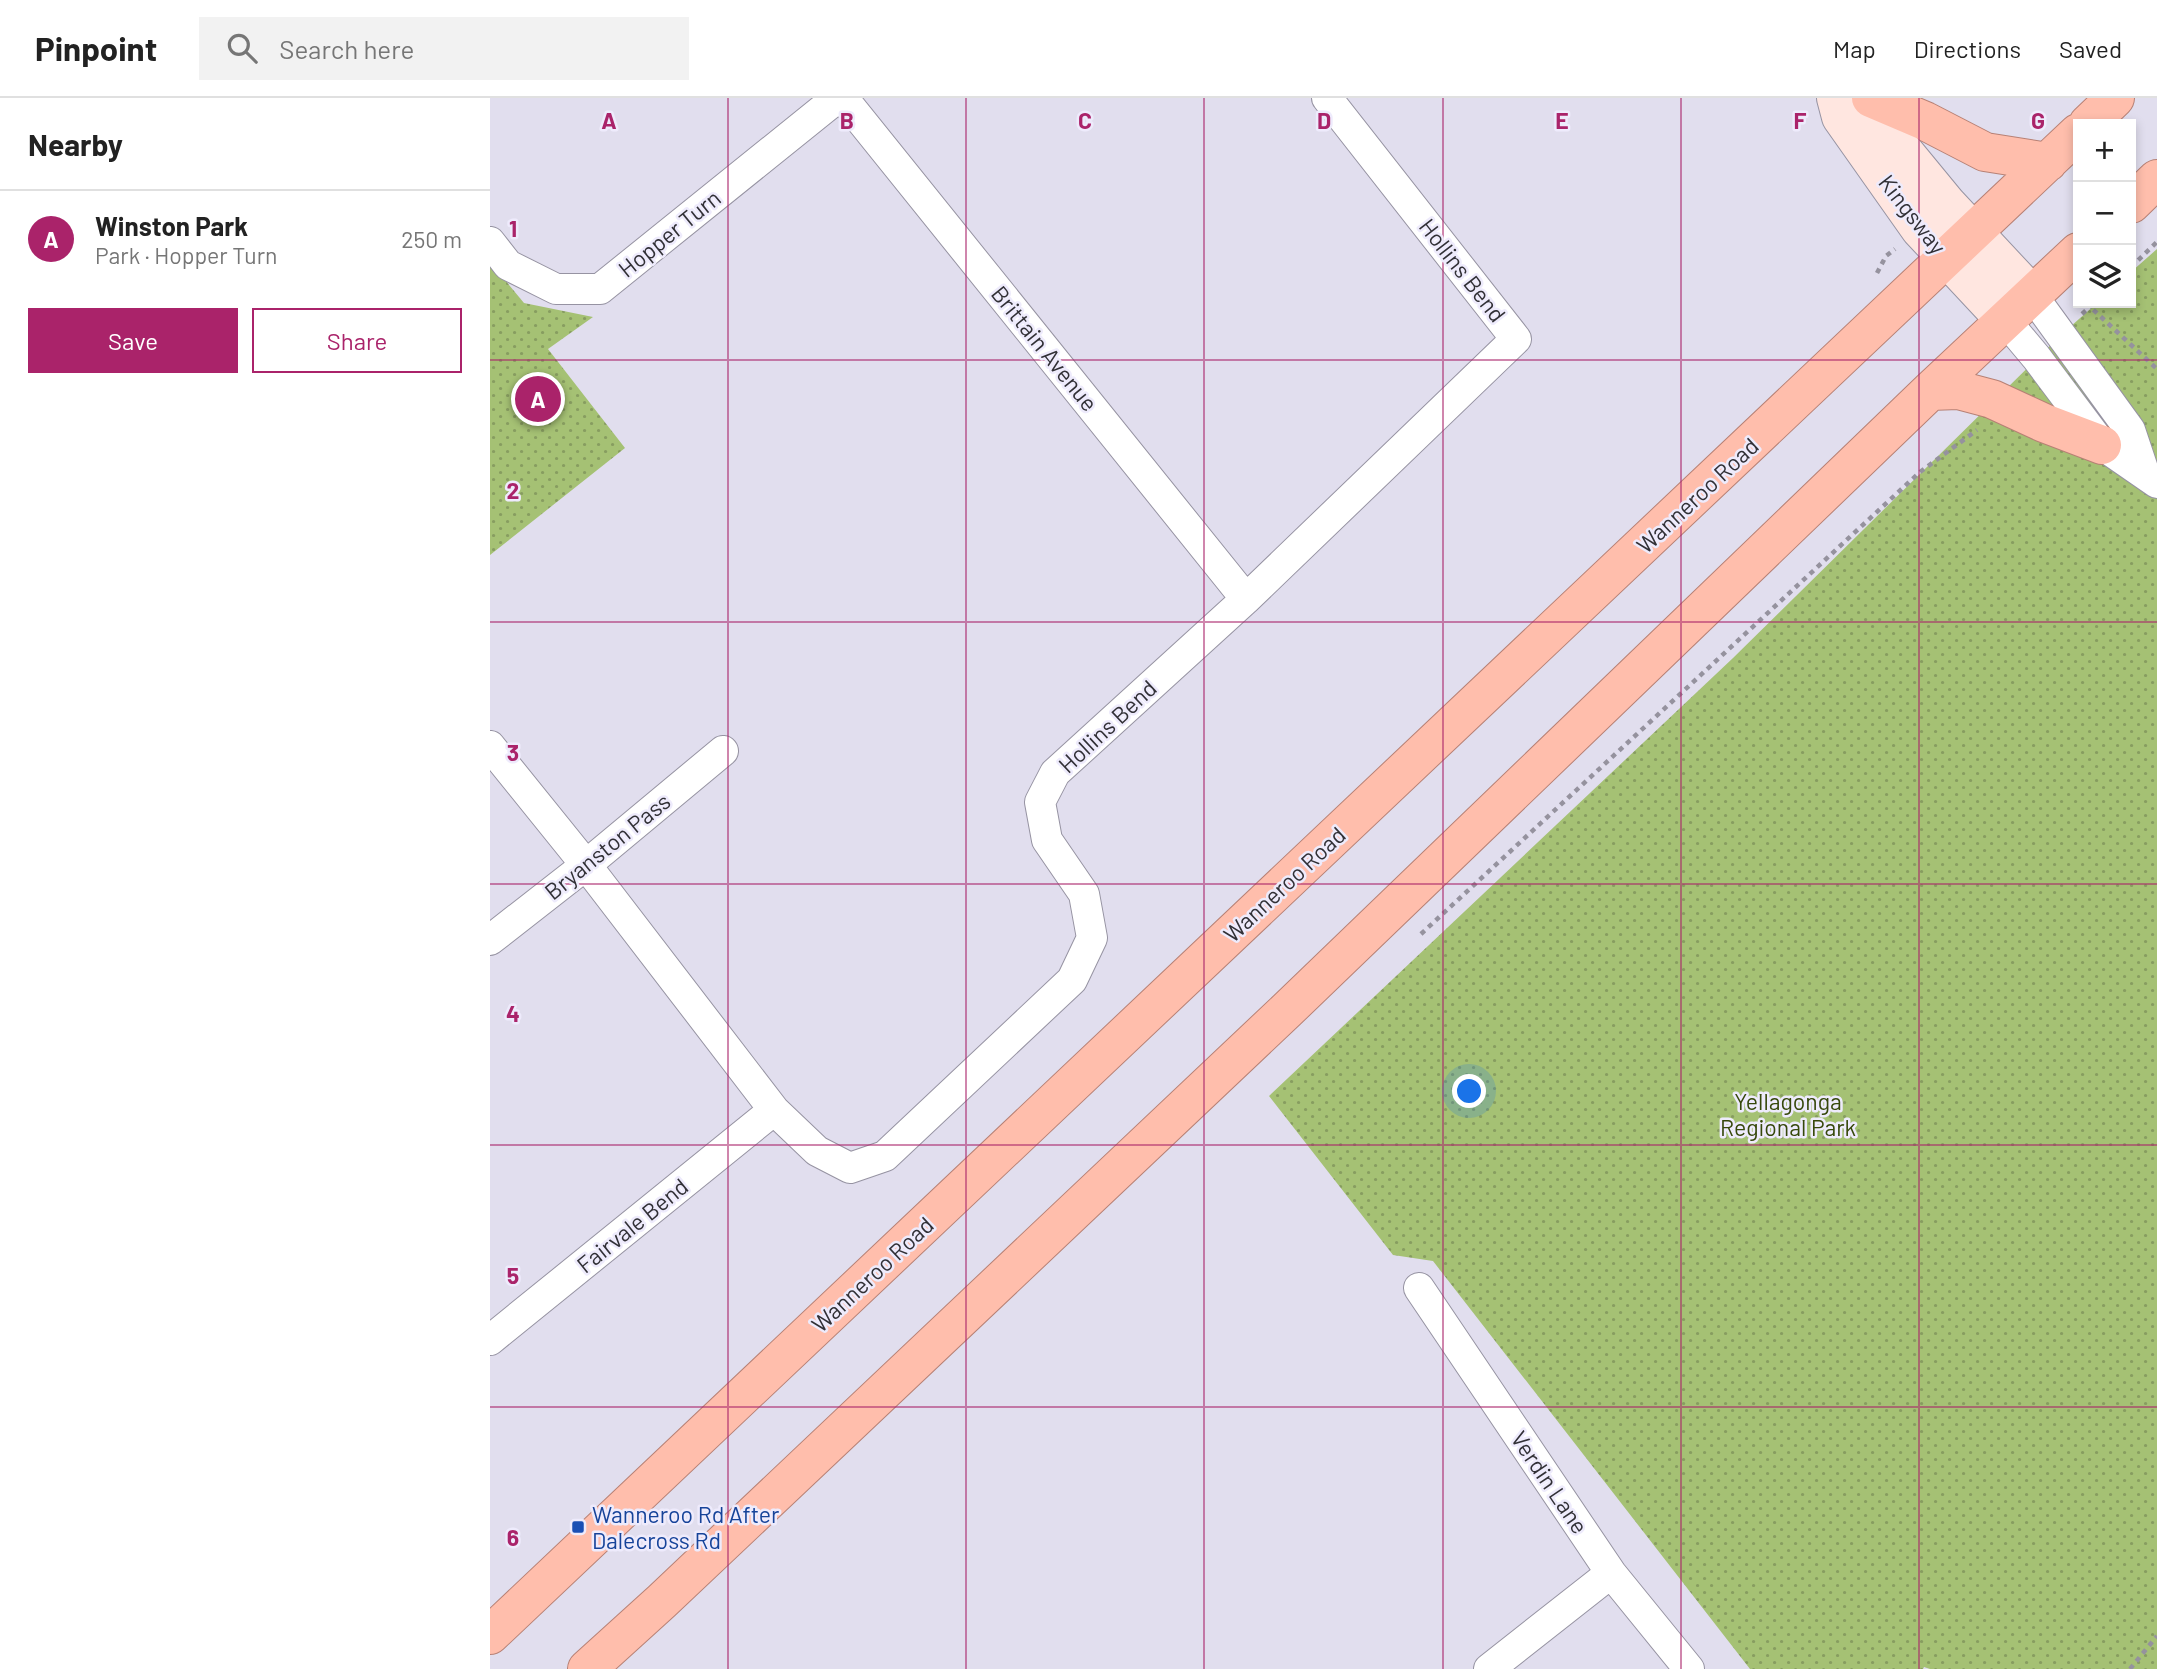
<!DOCTYPE html>
<meta charset="utf-8">
<style>
:root{--surface:#fff;--page:#f2f2f2;--text:#222;--muted:#767676;--line:#e0e0e0;--accent:#aa236a}
body{margin:0;font-family:Barlow,sans-serif;background:var(--page);color:var(--text)}
.controls{position:absolute;right:21px;top:21px;display:grid;overflow:hidden;border-radius:0px;box-shadow:0 4px 10px #0003}
.controls button{width:63px;height:63px;display:grid;place-items:center;padding:0;border:0;border-bottom:2px solid var(--line);background:var(--surface);color:var(--text);font:35px sans-serif}
.you{position:absolute;left:980px;top:994px;width:24px;height:24px;margin:-18px;border:5px solid #fff;border-radius:50%;background:#1a73e8;box-shadow:0 0 0 10px #1a73e833}
.badge{display:grid;place-items:center;width:46px;height:46px;border-radius:50%;background:var(--accent);color:#fff;font-size:23px;font-weight:700}
.pin{position:absolute;translate:-50% -50%;border:4px solid #fff;box-shadow:0 2px 7px #0006}
.list{margin:0;padding:0;list-style:none}
h2{display:flex;justify-content:space-between;align-items:center;height:91px;margin:0;padding:0 28px;font-size:30px}
h2 small{font-size:23px;font-weight:400;color:var(--muted)}
.list li{display:grid;grid-template-columns:46px 1fr auto;gap:21px;align-items:center;box-sizing:border-box;height:98px;padding:0 28px;border-top:2px solid var(--line)}
.list b{display:block;font-size:26px;white-space:nowrap}
.list p{margin:0;font-size:23px;white-space:nowrap;color:var(--muted)}
.list em{font-size:23px;font-style:normal;color:var(--muted)}
.actions{display:flex;gap:14px;padding:21px 28px}
.actions a{flex:1;padding:16px 0;border:2px solid var(--accent);border-radius:0px;text-align:center;font-size:24px;color:var(--accent)}
.actions .main{background:var(--accent);color:#fff}
.icon{flex:none;width:38px;height:38px;fill:none;stroke:currentColor;stroke-width:2;stroke-linecap:round;stroke-linejoin:round}
.map{position:relative;flex:none;width:1667px;height:1571px;overflow:hidden}
header{display:flex;align-items:center;gap:42px;box-sizing:border-box;height:98px;padding:0 35px;background:var(--surface);border-bottom:2px solid var(--line)}
header strong{font-size:33px}
nav{display:flex;gap:38px;margin-inline-start:auto;font-size:24px}
.search{width:490px;height:63px;background:var(--page);display:flex;align-items:center;gap:18px;box-sizing:border-box;padding:0 24px;border-radius:0px;color:var(--muted);font-size:26px}
main{display:flex}
aside{flex:1;background:var(--surface)}
.map>svg:first-child{display:block}
</style>
<header>
<strong>Pinpoint</strong>
<div class="search"><svg class="icon" aria-label="search" viewBox="0 0 24 24"><circle cx="10" cy="10" r="6"/><path d="M15 15l6 6"/></svg>Search here</div>
<nav><a>Map</a><a>Directions</a><a>Saved</a></nav>
</header>
<main>
<aside>
<h2>Nearby<small></small></h2>
<ul class="list">
<li><span class="badge">A</span><div><b>Winston Park</b><p>Park · Hopper Turn</p></div><em>250 m</em></li>
</ul>
<div class="actions"><a class="main">Save</a><a>Share</a></div>
</aside>
<div class="map">
<svg width="1667" height="1571" viewBox="0 0 1667 1571">
<defs>
<pattern id="park-dots" width="8" height="8" patternUnits="userSpaceOnUse" patternTransform="scale(1.75)"><rect width="8" height="8" fill="#a5c174"/><path d="M2 2h.1M6 6h.1" fill="none" stroke="#879d60" stroke-width="1.8" stroke-linecap="round"/></pattern>
</defs>
<rect width="100%" height="100%" fill="#e1deee"/>
<path fill="url(#park-dots)" d="M1667 151V1571H1440L1434 1569 1433 1571H1260L943 1163 903 1157 779 998 1243 560 1571 237 1607 205H1641V174Z
M0 164 34 205 103 219 58 251 135 350 0 457Z"/>
<g fill="none" stroke-linecap="round" stroke-linejoin="round">
<defs>
<path id="minor" d="M353 0 756 501
M0 144 18 167 66 191H110L347 0
M1542 197 1640 332 1654 374
M1515 222 1546 259 1612 347 1667 385
M0 648 96 767 284 1012 327 1053 360 1070 395 1058 582 882 602 840 594 796 557 742 550 704 565 675 756 501 1026 241 837 0
M0 842 96 767 233 653
M929 1190 1121 1475 1199 1571
M0 1242 284 1012
M999 1571 1121 1475"/>
<path id="secondary" d="M1346 0 1351 19 1430 131 1515 222
M1363 0 1383 16 1457 106 1542 197"/>
<path id="trunk" d="M1381 0 1435 23 1495 54 1558 64
M1598 26 1625 0
M1641 106 1667 81
M1440 293 1468 292 1502 301 1554 325 1612 347
M0 1537 1588 35
M97 1571 172 1503 797 912 1440 293 1588 154"/>
</defs>
<use href="#minor" stroke="#9693a2" stroke-width="32"/>
<use href="#secondary" stroke="#9693a2" stroke-width="40"/>
<use href="#trunk" stroke="#b78175" stroke-width="40"/>
<path stroke="#95929e" stroke-width="4.5" stroke-dasharray="5 5" stroke-linecap="butt" d="M1641 169 1667 144
M1387 175 1396 158 1405 151
M1596 205 1667 271
M1592 216 1604 205
M931 836 1430 374 1487 332
M1640 1571 1667 1538"/>
<use href="#minor" stroke="#fff" stroke-width="30"/>
<use href="#secondary" stroke="#ffe6e0" stroke-width="38"/>
<use href="#trunk" stroke="#ffbeac" stroke-width="38"/>
</g>
<path fill="none" stroke="#aa236a" stroke-width="2" stroke-opacity="0.55" d="M238 0V1571M476 0V1571M714 0V1571M953 0V1571M1191 0V1571M1429 0V1571M0 262H1667M0 524H1667M0 786H1667M0 1047H1667M0 1309H1667"/>
<rect fill="#1a4fb4" stroke="#eeebfc" stroke-width="2.5" x="81" y="1422" width="14" height="14" rx="3.5"/>
<g text-anchor="middle" dominant-baseline="central" stroke-width="5" stroke-linejoin="round" paint-order="stroke">
<g font-size="23" fill="#313036" stroke="#eeebfc">
<text transform="translate(1423 116) rotate(52)">Kingsway</text>
<text transform="translate(179 135) rotate(-39)">Hopper Turn</text>
<text transform="translate(973 172) rotate(52)">Hollins Bend</text>
<text transform="translate(555 250) rotate(51)">Brittain Avenue</text>
<text transform="translate(1207 397) rotate(-43)">Wanneroo Road</text>
<text transform="translate(617 628) rotate(-43)">Hollins Bend</text>
<text transform="translate(117 748) rotate(-39)">Bryanston Pass</text>
<text transform="translate(794 786) rotate(-43)">Wanneroo Road</text>
<text transform="translate(142 1127) rotate(-39)">Fairvale Bend</text>
<text transform="translate(382 1176) rotate(-43)">Wanneroo Road</text>
<text transform="translate(1060 1384) rotate(56)">Verdin Lane</text>
</g>
<g font-size="23" fill="#36480a" stroke="#eeebfc">
<text x="1298" y="1003">Yellagonga<tspan x="1298" dy="26">Regional Park</tspan></text>
</g>
<g font-size="23" fill="#164399" stroke="#eeebfc" text-anchor="start">
<text x="102" y="1416">Wanneroo Rd After<tspan x="102" dy="26">Dalecross Rd</tspan></text>
</g>
</g>
<g font-size="23" text-anchor="middle" font-weight="bold" fill="#aa236a" stroke="#eeebfc" stroke-width="5" stroke-linejoin="round" paint-order="stroke">
<text x="119" y="31">A</text>
<text x="357" y="31">B</text>
<text x="595" y="31">C</text>
<text x="834" y="31">D</text>
<text x="1072" y="31">E</text>
<text x="1310" y="31">F</text>
<text x="1548" y="31">G</text>
<text x="23" y="139">1</text>
<text x="23" y="401">2</text>
<text x="23" y="663">3</text>
<text x="23" y="924">4</text>
<text x="23" y="1186">5</text>
<text x="23" y="1448">6</text>
</g>
</svg>
<div class="controls">
<button>+</button>
<button>−</button>
<button><svg class="icon" aria-label="layers" viewBox="0 0 24 24"><path d="M12 4l9 5-9 5-9-5zM3 14l9 5 9-5"/></svg></button>
</div>
<div class="you"></div>
<div class="pin badge" style="left:48px;top:301px">A</div>
</div>
</main>
